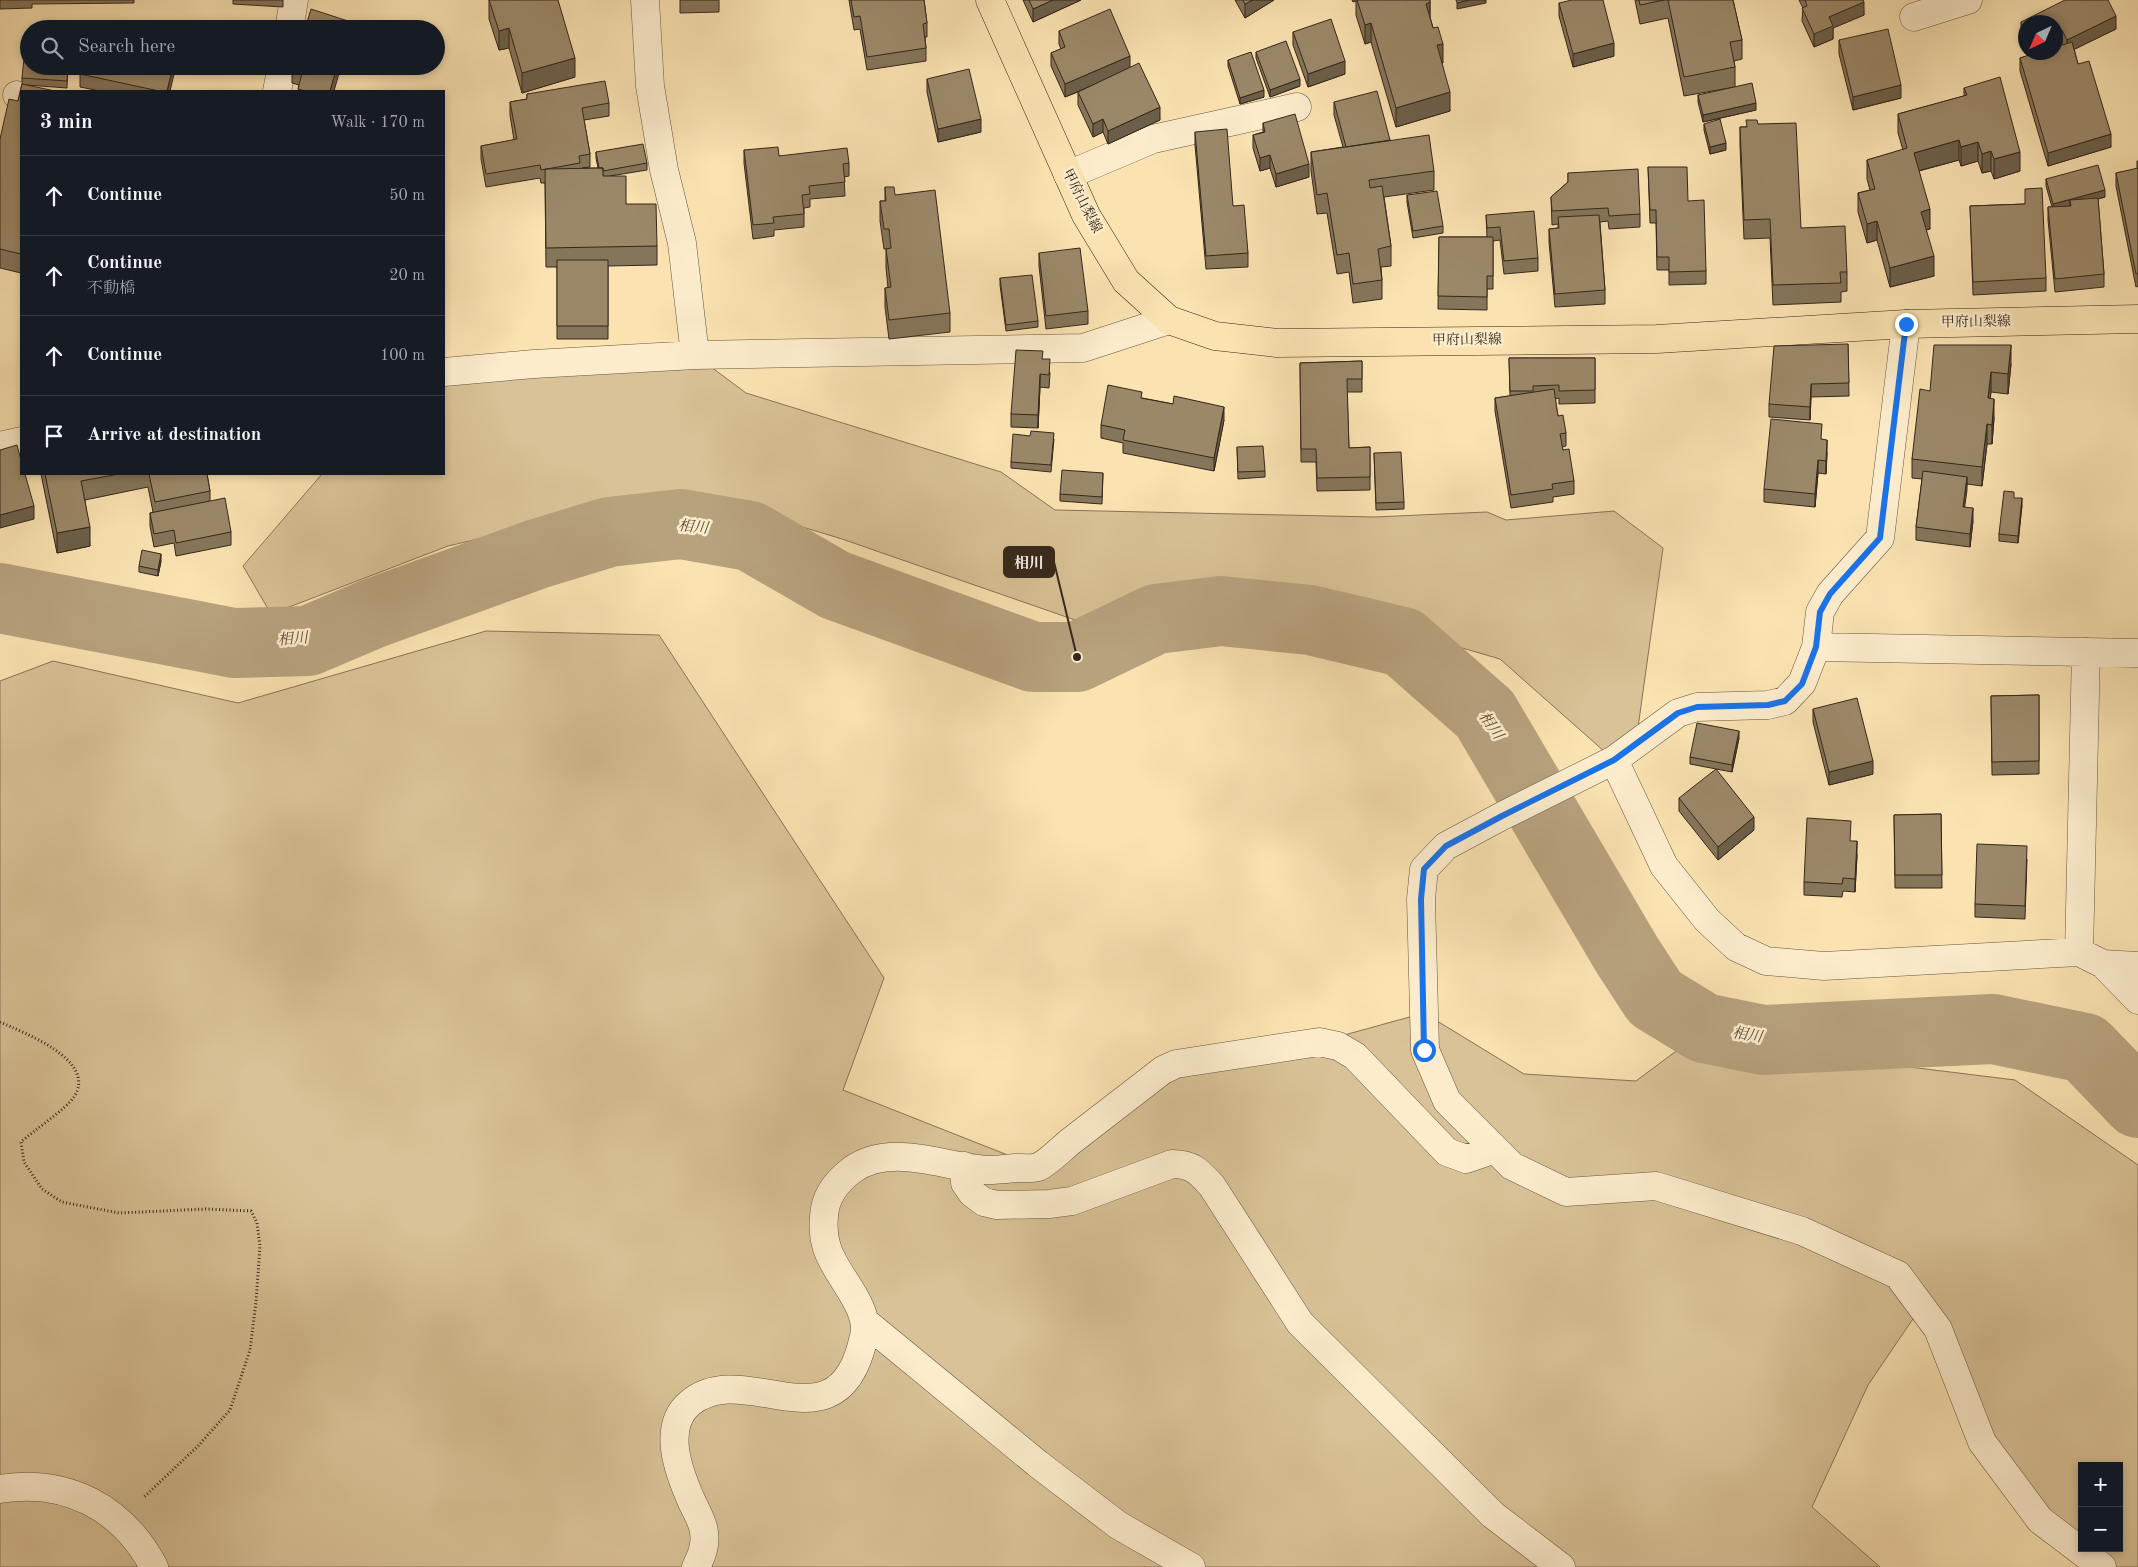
<!DOCTYPE html>
<meta charset="utf-8">
<style>
:root{--surface:#171b24;--page:#242831;--text:#f1f3f6;--muted:#9ea1a6;--line:#363941}
body{margin:0;font-family:"Old Standard TT","Noto Serif JP",serif;background:var(--page);color:var(--text)}
.controls{position:absolute;right:15px;bottom:15px;display:grid;overflow:hidden;border-radius:0px;box-shadow:0 2px 8px #0003}
.controls button{width:45px;height:45px;display:grid;place-items:center;padding:0;border:0;border-bottom:1px solid var(--line);background:var(--surface);color:var(--text);font:25px sans-serif}
.compass{position:absolute;left:2018px;top:15px;width:45px;height:45px;border-radius:50%;background:var(--surface);box-shadow:0 2px 8px #0003;rotate:224deg}
.stop{position:absolute;width:15px;height:15px;margin:-11px;border:4px solid #1a73e8;border-radius:50%;background:#fff}
.stop.end{background:#1a73e8;border-color:#fff;box-shadow:0 1px 5px #0008}
.list{margin:0;padding:0;list-style:none}
h2{display:flex;justify-content:space-between;align-items:center;height:65px;margin:0;padding:0 20px;font-size:21px}
h2 small{font-size:16px;font-weight:400;color:var(--muted)}
.list li{display:grid;grid-template-columns:32px 1fr auto;gap:15px;align-items:center;box-sizing:border-box;height:80px;padding:0 20px;border-top:1px solid var(--line)}
.list b{display:block;font-size:19px;white-space:nowrap}
.list p{margin:0;font-size:16px;white-space:nowrap;color:var(--muted)}
.list em{font-size:16px;font-style:normal;color:var(--muted)}
.icon{flex:none;width:28px;height:28px;fill:none;stroke:currentColor;stroke-width:2;stroke-linecap:round;stroke-linejoin:round}
.map{position:relative;flex:none;width:2138px;height:1567px;overflow:hidden}
.search{position:absolute;background:var(--surface);box-shadow:0 2px 8px #0003;left:20px;top:20px;width:425px;height:55px;display:flex;align-items:center;gap:12px;box-sizing:border-box;padding:0 18px;border-radius:28px;color:var(--muted);font-size:19px}
.panel{position:absolute;background:var(--surface);box-shadow:0 2px 8px #0003;left:20px;top:90px;width:425px;height:385px;border-radius:0px}
.map>svg:first-child{display:block}
</style>
<div class="map">
<svg width="2138" height="1567" viewBox="0 0 2138 1567">
<rect width="100%" height="100%" fill="#fae2b1"/>
<filter id="stains"><feTurbulence type="fractalNoise" baseFrequency=".004" numOctaves="4"/><feColorMatrix values="0 0 0 0 .2 0 0 0 0 .09 0 0 0 0 .02 0 0 0 .5 -.17"/></filter>
<radialGradient id="worn" r=".72"><stop offset=".6" stop-color="#630" stop-opacity="0"/><stop offset="1" stop-color="#630" stop-opacity=".3"/></radialGradient>
<path fill="#d9c297" stroke="#877458" fill-rule="evenodd" d="M695 355 746 393 1001 472 1055 510 1374 517 1487 512 1506 520 1614 511 1663 548 1636 742 1614 760 1500 659 1322 607 1186 602 1125 622 1078 621 842 539 684 491 448 546 271 614 243 566 322 474H444V372Z
M486 631 659 635 884 978 843 1090 1038 1167 1163 1070 1319 1042 1424 1013 1524 1074 1636 1081 1691 1040 2015 1080 2138 1165V1567H2102L2040 1520 1921 1307 1868 1385 1812 1507 1880 1567H0V681L53 661 238 703ZM2082 1466H2119V1548H2082Z"/>
<g fill="none" stroke-linecap="round" stroke-linejoin="round">
<path stroke="#b7a27e" stroke-width="70" d="M0 598 234 643 308 641 374 613 537 554 609 532 681 524 750 536 835 585 1033 657H1077L1156 619 1221 611 1310 620 1403 642 1485 714 1627 955 1655 998 1704 1028 1763 1040 1993 1029 2085 1048 2138 1103"/>
<defs>
<path id="minor" d="M645 0 650 86 664 170 682 243 695 355
M1914 17 1968 0
M289 29 294 0
M277 91 282 66
M17 95 21 96
M1068 175 1153 139 1297 107
M1906 324 1880 538 1830 594 1820 612 1816 647 1802 683 1785 701 1768 705 1697 707 1678 713 1614 760 1664 866 1707 920 1736 947 1766 961 1824 966 2079 952 2103 964 2138 966
M444 372 534 364 695 355 1083 348 1169 320
M0 446 21 441
M1816 647 2138 653
M1614 760 1502 816 1446 846 1424 869 1421 899 1425 1050 1447 1101 1512 1166 1566 1192 1656 1186 1802 1231 1898 1275 1938 1329 1982 1442 2040 1520 2102 1567
M2079 952 2086 652
M2103 964 2138 1000
M964 1166 965 1183 972 1193 984 1202 997 1205 1049 1204 1072 1201 1172 1164C1193 1164 1199 1172 1212 1186L1300 1323 1493 1515 1561 1567
M864 1321 1038 1464 1118 1525 1191 1567
M0 1489C67 1478 123 1508 154 1567
M696 1567C702 1555 706 1545 704 1532 703 1522 696 1511 692 1502 679 1473 661 1427 690 1403 746 1356 839 1456 864 1336 871 1307 835 1275 827 1248 824 1239 823 1226 824 1216 825 1197 836 1182 852 1170 891 1142 943 1167 987 1170 996 1170 1006 1169 1015 1168 1022 1168 1032 1169 1038 1167 1048 1163 1062 1148 1071 1141 1102 1117 1132 1094 1163 1070L1176 1064 1319 1042 1338 1046 1355 1056 1447 1152 1466 1159 1495 1149"/>
<path id="major" d="M990 0 1086 215 1126 281 1169 320 1215 336 1277 343 1657 339 1906 324 2138 319"/>
</defs>
<use href="#minor" stroke="#665640" stroke-width="29"/>
<use href="#major" stroke="#35271a" stroke-width="29"/>
<path stroke="#35271a" stroke-width="3" stroke-dasharray="1 2.5" stroke-linecap="butt" d="M0 1022C24 1033 98 1060 74 1097 66 1109 33 1131 21 1142L24 1162 42 1189 62 1202 119 1213 206 1209 251 1211 257 1223 260 1246 256 1302 250 1350 230 1410 198 1446 143 1498"/>
<use href="#minor" stroke="#fceccc" stroke-width="28"/>
<use href="#major" stroke="#fae2b1" stroke-width="28"/>
</g>
<path fill="#85755a" stroke="#35271a" d="M0 0H134V3L32 4V8L0 9Z
M233 0H283V7L233 4Z
M489 0 575 77 522 93 509 48 499 50 489 19Z
M680 0H719V12L680 13Z
M849 0H924L927 23V37H925L926 48V61L867 70 860 29 854 30Z
M1023 0H1081L1033 22Z
M1235 0H1274L1245 18Z
M1352 0H1430V17L1443 63H1442L1450 111 1396 127 1371 42 1365 44 1356 15V1L1353 2Z
M1635 0H1733L1742 40V59L1734 61 1735 67V87L1684 96 1668 18 1640 24Z
M1799 0H1863L1864 15 1833 28V39L1814 47 1802 21 1803 8Z
M1559 3 1614 56 1573 67 1559 16Z
M2021 22 2116 29 2074 49 2078 64 2111 147 2048 166 2020 71V58L2031 55 2030 52H2056L2063 45 2062 43 2026 22V44L2021 35Z
M1059 31 1130 67 1160 120 1108 144 1103 132 1093 137 1078 105V92L1065 97 1051 66V53L1061 49 1059 44Z
M1293 32 1345 74 1308 87 1293 45Z
M1839 40 1901 98 1853 110 1839 54Z
M1256 52 1300 86 1270 97 1256 58Z
M1228 60 1264 97 1240 104 1228 66Z
M29 66H68L67 88 27 85 21 91V273L0 268V139L18 101 22 84V78Z
M293 66 334 91H298L299 85 292 83V70Z
M80 74 170 91H100L80 87Z
M927 79 981 132 938 142 927 92Z
M1964 88 2020 171 1994 179 1991 171 1982 173 1978 161 1961 166 1959 160 1919 171 1930 229 1926 230 1934 276 1890 287 1877 240 1867 243 1858 212V193L1870 190 1867 179V160L1903 150 1898 133V114L1964 96Z
M527 94 609 103V116L584 120 590 154V167L582 168H598L596 158V152L647 163V170L610 176 626 204 657 246V265L608 266V339H557V267H546L545 183H541L540 178 486 187 481 159V146L514 140 510 115V102L527 99Z
M1698 95 1756 110 1703 122 1698 102Z
M1334 102 1390 140 1434 171V190L1384 197 1391 246V266L1381 267 1382 280V299L1353 303 1349 272 1337 274 1327 213 1317 214 1311 171V152L1343 147 1334 115Z
M1263 123 1309 177 1276 187 1270 168 1260 171 1253 148V135L1263 132Z
M1704 124 1726 150 1710 154 1704 130Z
M1758 124 1801 228 1847 272V291L1841 292V302L1773 305 1770 238 1744 239 1740 146V127H1746Z
M1195 132 1233 206 1248 253V267L1206 269 1195 145Z
M744 150 779 156 849 163V176L844 177 845 196 810 199V207L804 208V227L774 230V236L753 239 744 163Z
M2137 161H2138V286L2136 287 2116 186V173L2137 169Z
M1648 167 1688 201 1706 271V284L1669 285V270H1657L1656 223H1650Z
M1568 173 1640 214V227L1609 229 1608 221 1600 222 1605 290V304L1555 307 1549 242V229L1558 228V224L1552 225 1551 197 1568 182Z
M2046 179 2105 197 2098 199 2104 274V287L2055 292 2048 220V207H2052L2046 186Z
M885 187 895 195 950 313V332L889 339 885 307V288H888L886 268V249H889H884L880 221V201H885Z
M1407 195 1443 226V233L1413 238 1407 202Z
M2025 204 2046 278V291L1973 295 1970 206Z
M1486 215 1538 258V271L1504 274 1500 240 1493 241V289H1487V310L1438 309 1439 237H1487Z
M1039 253 1088 311V324L1046 329 1039 266Z
M1000 278 1038 321V327L1006 331 1000 285Z
M1848 344 1849 396 1811 397 1810 420 1769 417V404Z
M1509 358H1595V403L1559 404V398L1555 399 1558 416 1566 433V446L1562 447 1574 481V494L1553 497V502L1511 508 1495 411V398L1510 396Z
M1043 359 1050 373 1049 388 1040 387 1038 428 1011 427V414Z
M1362 361V392H1347L1349 448 1370 447V490L1317 491 1316 462H1301L1300 363Z
M2011 364 2008 394 1991 392 1990 398 1994 418 1992 444H1987L1982 486 1967 484 1964 508 1973 521 1970 547 1916 540V527L1922 479 1912 478V459L1930 391Z
M1142 398 1173 404 1224 420 1214 471 1123 453V443L1101 438V425Z
M1030 436 1054 439 1051 472 1011 468V462Z
M1822 439 1827 453 1826 474 1818 473 1815 507 1764 502V489Z
M1237 447 1265 471V477L1238 479Z
M1374 453 1404 502V509L1376 510Z
M1103 473 1102 504 1060 501V494Z
M41 474H207L210 491V501L231 532V545L176 556 174 543 154 547 150 526V513L153 512 148 487 85 500 90 546 57 553Z
M2014 498 2022 505 2018 543 1999 541V534Z
M161 561 158 576 139 572V566Z
M2039 695V774L1992 775 1991 696Z
M1813 709 1873 774 1829 785 1813 722Z
M1739 738 1732 772 1690 764V757Z
M1679 798 1754 830 1718 860 1679 811Z
M1941 814 1942 888H1895L1894 815Z
M1851 841 1857 855 1855 892 1843 891 1842 897 1804 895V882Z
M2027 859 2025 919 1975 917V904Z"/>
<path fill="#6c5f4a" stroke="#35271a" d="M1053 0H1081L1033 22V9Z
M1253 0H1274L1245 18V4Z
M1469 0H1486V3L1457 9V3Z
M1430 2V21L1426 4Z
M1864 2V15L1833 28V39L1814 47V34L1829 17Z
M2116 16V29L2067 53V40Z
M1371 23V42L1365 44V25Z
M509 28V48L499 50V31Z
M2062 30V43L2056 46V33Z
M1614 43V56L1573 67V54Z
M1443 44V63L1437 64V45Z
M1130 56V69L1065 97V84Z
M575 58V77L522 93V73Z
M1345 61V74L1308 87V74Z
M173 66H176L170 91H167Z
M337 66H341L334 91H330Z
M1300 79V86L1270 97V90Z
M1901 85V98L1853 110V97Z
M1264 90V97L1240 104V98Z
M1450 92V111L1396 127V108Z
M1756 103V110L1703 122V115Z
M1160 107V120L1108 144V131Z
M981 119V132L938 142V129Z
M1103 119V132L1093 137V124Z
M2111 134V147L2048 166V153Z
M1959 140V160L1914 172V153Z
M1978 142V161L1961 166V147Z
M1726 143V150L1710 154V147Z
M1991 151V171L1982 173V154Z
M2020 152V171L1994 179V159Z
M1270 155V168L1260 171V158Z
M1309 164V177L1276 187V174Z
M2105 190V197L2071 206 2070 200V206L2053 210V204Z
M1930 209V229L1921 231V212Z
M1877 221V240L1867 243V224Z
M1934 256V276L1890 287V268Z
M2011 345V364L2008 394V374Z
M1991 372V392L1988 417V398Z
M1040 374V387L1038 428V415Z
M1811 384V397L1810 420V407Z
M1994 399V418L1992 444V425Z
M1224 407V420L1214 471V458Z
M1987 424V444L1982 486V467Z
M1827 440V453L1826 474V461Z
M1818 460V473L1815 507V494Z
M1967 477V490L1963 520V507Z
M2022 498V505L2018 543V536Z
M34 506V519L0 528V515Z
M1973 508V521L1970 547V534Z
M90 527V546L57 553V533Z
M161 554V561L158 576V570Z
M1739 731V738L1732 772V765Z
M1873 761V774L1829 785V772Z
M1754 817V830L1718 860V847Z
M1857 841V855L1855 892V879Z"/>
<path fill="#9b8869" stroke="#35271a" d="M489 0H558L575 58 522 73 509 28 499 31Z
M851 0H924L927 23 923 24 926 48 867 57 860 16 854 17Z
M1029 0H1053L1033 9Z
M1243 0H1253L1245 4Z
M1357 0H1430V2L1426 4 1433 28 1438 27 1443 44 1437 45 1450 92 1396 108 1371 23 1365 25Z
M1456 0H1469L1457 3Z
M1572 0H1603L1614 43 1573 54 1559 3Z
M1639 0H1664L1640 5Z
M1668 0H1733L1742 40 1730 42 1735 67 1684 77Z
M1805 0H1863L1864 2 1829 17 1833 26 1814 34 1802 8 1807 6Z
M2065 0H2108L2116 16 2067 40 2062 30 2056 33V22H2026V31L2021 22Z
M311 9 351 22 349 29H305Z
M1110 9 1130 56 1065 84 1051 53 1065 47 1059 31Z
M1331 19 1345 61 1308 74 1293 32Z
M91 22 122 29H89Z
M1888 29 1901 85 1853 97 1839 40Z
M1286 41 1300 79 1270 90 1256 52Z
M2072 42 2078 64 2089 61 2111 134 2048 153 2020 58 2038 52H2056V47Z
M25 49H29V66H68L67 81 22 78Z
M1251 52 1264 90 1240 98 1228 60Z
M1139 63 1160 107 1108 131 1103 119 1093 124 1078 92Z
M81 66H173L167 91H159L80 74Z
M293 66H337L330 91H305L298 89 302 73 292 70Z
M969 69 981 119 938 129 927 79Z
M2000 77 2020 152 1994 159 1991 151 1982 154 1978 142 1961 147 1959 140 1914 153 1930 209 1921 212 1934 256 1890 268 1877 221 1867 224 1858 193 1875 189 1867 160 1907 148 1898 114 1967 95 1964 88Z
M605 81 609 103 582 108 590 154 579 156 580 163 541 170 540 165 486 174 481 146 517 139 510 102 527 99V94Z
M1752 83 1756 103 1703 115 1698 95Z
M22 84 55 91H21V254L0 249V139L9 99 18 101Z
M1377 91 1390 140 1346 147 1334 102Z
M1295 114 1309 164 1276 174 1270 155 1260 158 1253 135 1265 132 1263 123Z
M1720 119 1726 143 1710 147 1704 124Z
M1746 120H1757L1758 124 1796 123 1801 228 1845 226 1847 272H1840L1841 283 1773 285 1770 219 1744 220 1740 127H1747Z
M1227 129 1233 206 1244 205 1248 253 1206 256 1195 132Z
M1429 135 1434 171 1369 180 1370 188 1382 186 1391 246 1378 249 1382 280 1353 284 1349 253 1337 255 1327 193 1317 195 1311 152Z
M643 144 647 163 603 171V168H599L596 152Z
M778 147 779 156 847 148 849 163 843 164 845 182 809 186 810 194 802 195 804 214 773 217 774 223 753 225 744 150Z
M2098 165 2105 190 2053 204 2046 179Z
M1648 167H1687L1688 201 1704 200 1706 271 1669 272V257H1657L1656 210H1650Z
M603 168V176H626V204H656L657 246 546 248 545 169Z
M2138 168V273L2136 274 2116 173Z
M1638 169 1640 214 1609 216 1608 208 1552 211 1551 197 1568 182V173Z
M885 187H894L895 195 935 190 950 313 889 320 885 288 891 287 886 249 891 248 889 229H884L880 201H886Z
M2042 188 2046 278 1973 282 1970 206 2025 204V189Z
M1437 191 1443 226 1413 231 1407 195Z
M2098 198 2104 274 2055 279 2048 207 2071 206 2070 200Z
M1534 211 1538 258 1504 261 1500 227 1487 228 1486 215Z
M1599 215 1605 290 1555 294 1549 229 1559 228 1558 217Z
M1439 237H1493V276H1487V297L1438 296Z
M1080 248 1088 311 1046 316 1039 253Z
M557 260H608V326H557Z
M1032 275 1038 321 1006 325 1000 278Z
M1848 344 1849 383 1811 384 1810 407 1769 404 1774 346Z
M1934 345H2011L2008 374 1991 372 1988 398 1994 399 1992 425 1987 424 1982 467 1912 459 1920 389 1930 391Z
M1016 350 1043 351 1042 359H1050L1049 375 1040 374 1038 415 1011 414Z
M1509 358H1595V390L1559 391V385L1533 386V391H1510Z
M1362 361V379H1347L1349 448 1370 447V477L1317 478 1316 449H1301L1300 363Z
M1108 385 1142 392 1141 398 1173 404 1174 396 1224 407 1214 458 1123 440 1125 430 1101 425Z
M1554 389 1558 416 1563 415 1566 433 1560 434 1563 450 1569 449 1574 481 1552 484 1553 489 1511 495 1495 398Z
M1771 419 1822 424 1821 439 1827 440 1826 461 1818 460 1815 494 1764 489Z
M1031 431 1054 433 1051 465 1011 462 1013 434 1030 436Z
M17 445 21 460V474H25L34 506 0 515V450Z
M1263 446 1265 471 1238 472 1237 447Z
M1401 452 1404 502 1376 503 1374 453Z
M1062 470 1103 473 1102 497 1060 494Z
M1923 471 1967 477 1963 507 1973 508 1970 534 1916 527Z
M45 474H119L81 481 90 527 57 533Z
M149 474H207L210 491 155 502Z
M2004 491 2014 492V498H2022L2018 536 1999 534Z
M225 498 231 532 176 543 174 530 154 534 150 513Z
M142 550 161 554 158 570 139 566Z
M2039 695V761L1992 762 1991 696Z
M1857 698 1873 761 1829 772 1813 709Z
M1697 723 1739 731 1732 765 1690 757Z
M1716 769 1754 817 1718 847 1679 798Z
M1941 814 1942 875H1895L1894 815Z
M1807 818 1851 821 1850 841H1857L1855 879 1843 878 1842 884 1804 882Z
M1977 844 2027 846 2025 906 1975 904Z"/>
<g fill="none" stroke-linecap="round" stroke-linejoin="round">
<path stroke="#1a73e8" stroke-width="6" d="M1424 1050 1421 899 1424 869 1446 846 1502 816 1614 760 1678 713 1697 707 1768 705 1785 701 1802 684 1816 647 1820 612 1830 594 1880 538 1906 324"/>
</g>
<g text-anchor="middle" dominant-baseline="central" stroke-width="5" stroke-linejoin="round" paint-order="stroke">
<g font-size="14" fill="#35271a" stroke="#fceccc">
<text transform="translate(1082 201) rotate(63)">甲府山梨線</text>
<text transform="translate(1976 322) rotate(-1)">甲府山梨線</text>
<text transform="translate(1467 340) rotate(-1)">甲府山梨線</text>
</g>
<g font-size="15" font-style="italic" fill="#5c4c38" stroke="#fceccc">
<text transform="translate(693 528) rotate(6)">相川</text>
<text transform="translate(293 640) rotate(-5)">相川</text>
<text transform="translate(1490 726) rotate(55)">相川</text>
<text transform="translate(1747 1036) rotate(9)">相川</text>
</g>
</g>
<path fill="none" stroke="#35271a" stroke-width="2" d="M1077 657L1054 562"/>
<circle fill="#35271a" stroke="#fceccc" stroke-width="2" cx="1077" cy="657" r="5"/>
<rect fill="#35271a" stroke="#35271a" stroke-width="2" x="1004" y="547" width="50" height="30" rx="5"/>
<g font-size="15" text-anchor="middle" font-weight="bold" fill="#fff">
<text x="1029" y="568">相川</text>
</g>
<rect width="100%" height="100%" filter="url(#stains)"/>
<rect width="100%" height="100%" fill="url(#worn)"/>
</svg>
<div class="controls">
<button>+</button>
<button>−</button>
</div>
<svg class="compass" viewBox="-18 -18 36 36"><path d="M0-13l5 13h-10z" fill="#e53935"/><path d="M0 13l5-13h-10z" fill="#9ea1a6"/></svg>
<div class="stop" style="left:1424px;top:1050px"></div>
<div class="stop end" style="left:1906px;top:324px"></div>
<div class="search"><svg class="icon" aria-label="search" viewBox="0 0 24 24"><circle cx="10" cy="10" r="6"/><path d="M15 15l6 6"/></svg>Search here</div>
<section class="panel">
<h2>3 min<small>Walk · 170 m</small></h2>
<ul class="list">
<li><svg class="icon" aria-label="ahead" viewBox="0 0 24 24"><path d="M12 20V5M6 11l6-6 6 6"/></svg><div><b>Continue</b></div><em>50 m</em></li>
<li><svg class="icon" aria-label="ahead" viewBox="0 0 24 24"><path d="M12 20V5M6 11l6-6 6 6"/></svg><div><b>Continue</b><p>不動橋</p></div><em>20 m</em></li>
<li><svg class="icon" aria-label="ahead" viewBox="0 0 24 24"><path d="M12 20V5M6 11l6-6 6 6"/></svg><div><b>Continue</b></div><em>100 m</em></li>
<li><svg class="icon" aria-label="arrive" viewBox="0 0 24 24"><path d="M6 21V4h12l-3 4 3 4H6"/></svg><div><b>Arrive at destination</b></div></li>
</ul>
</section>
</div>
